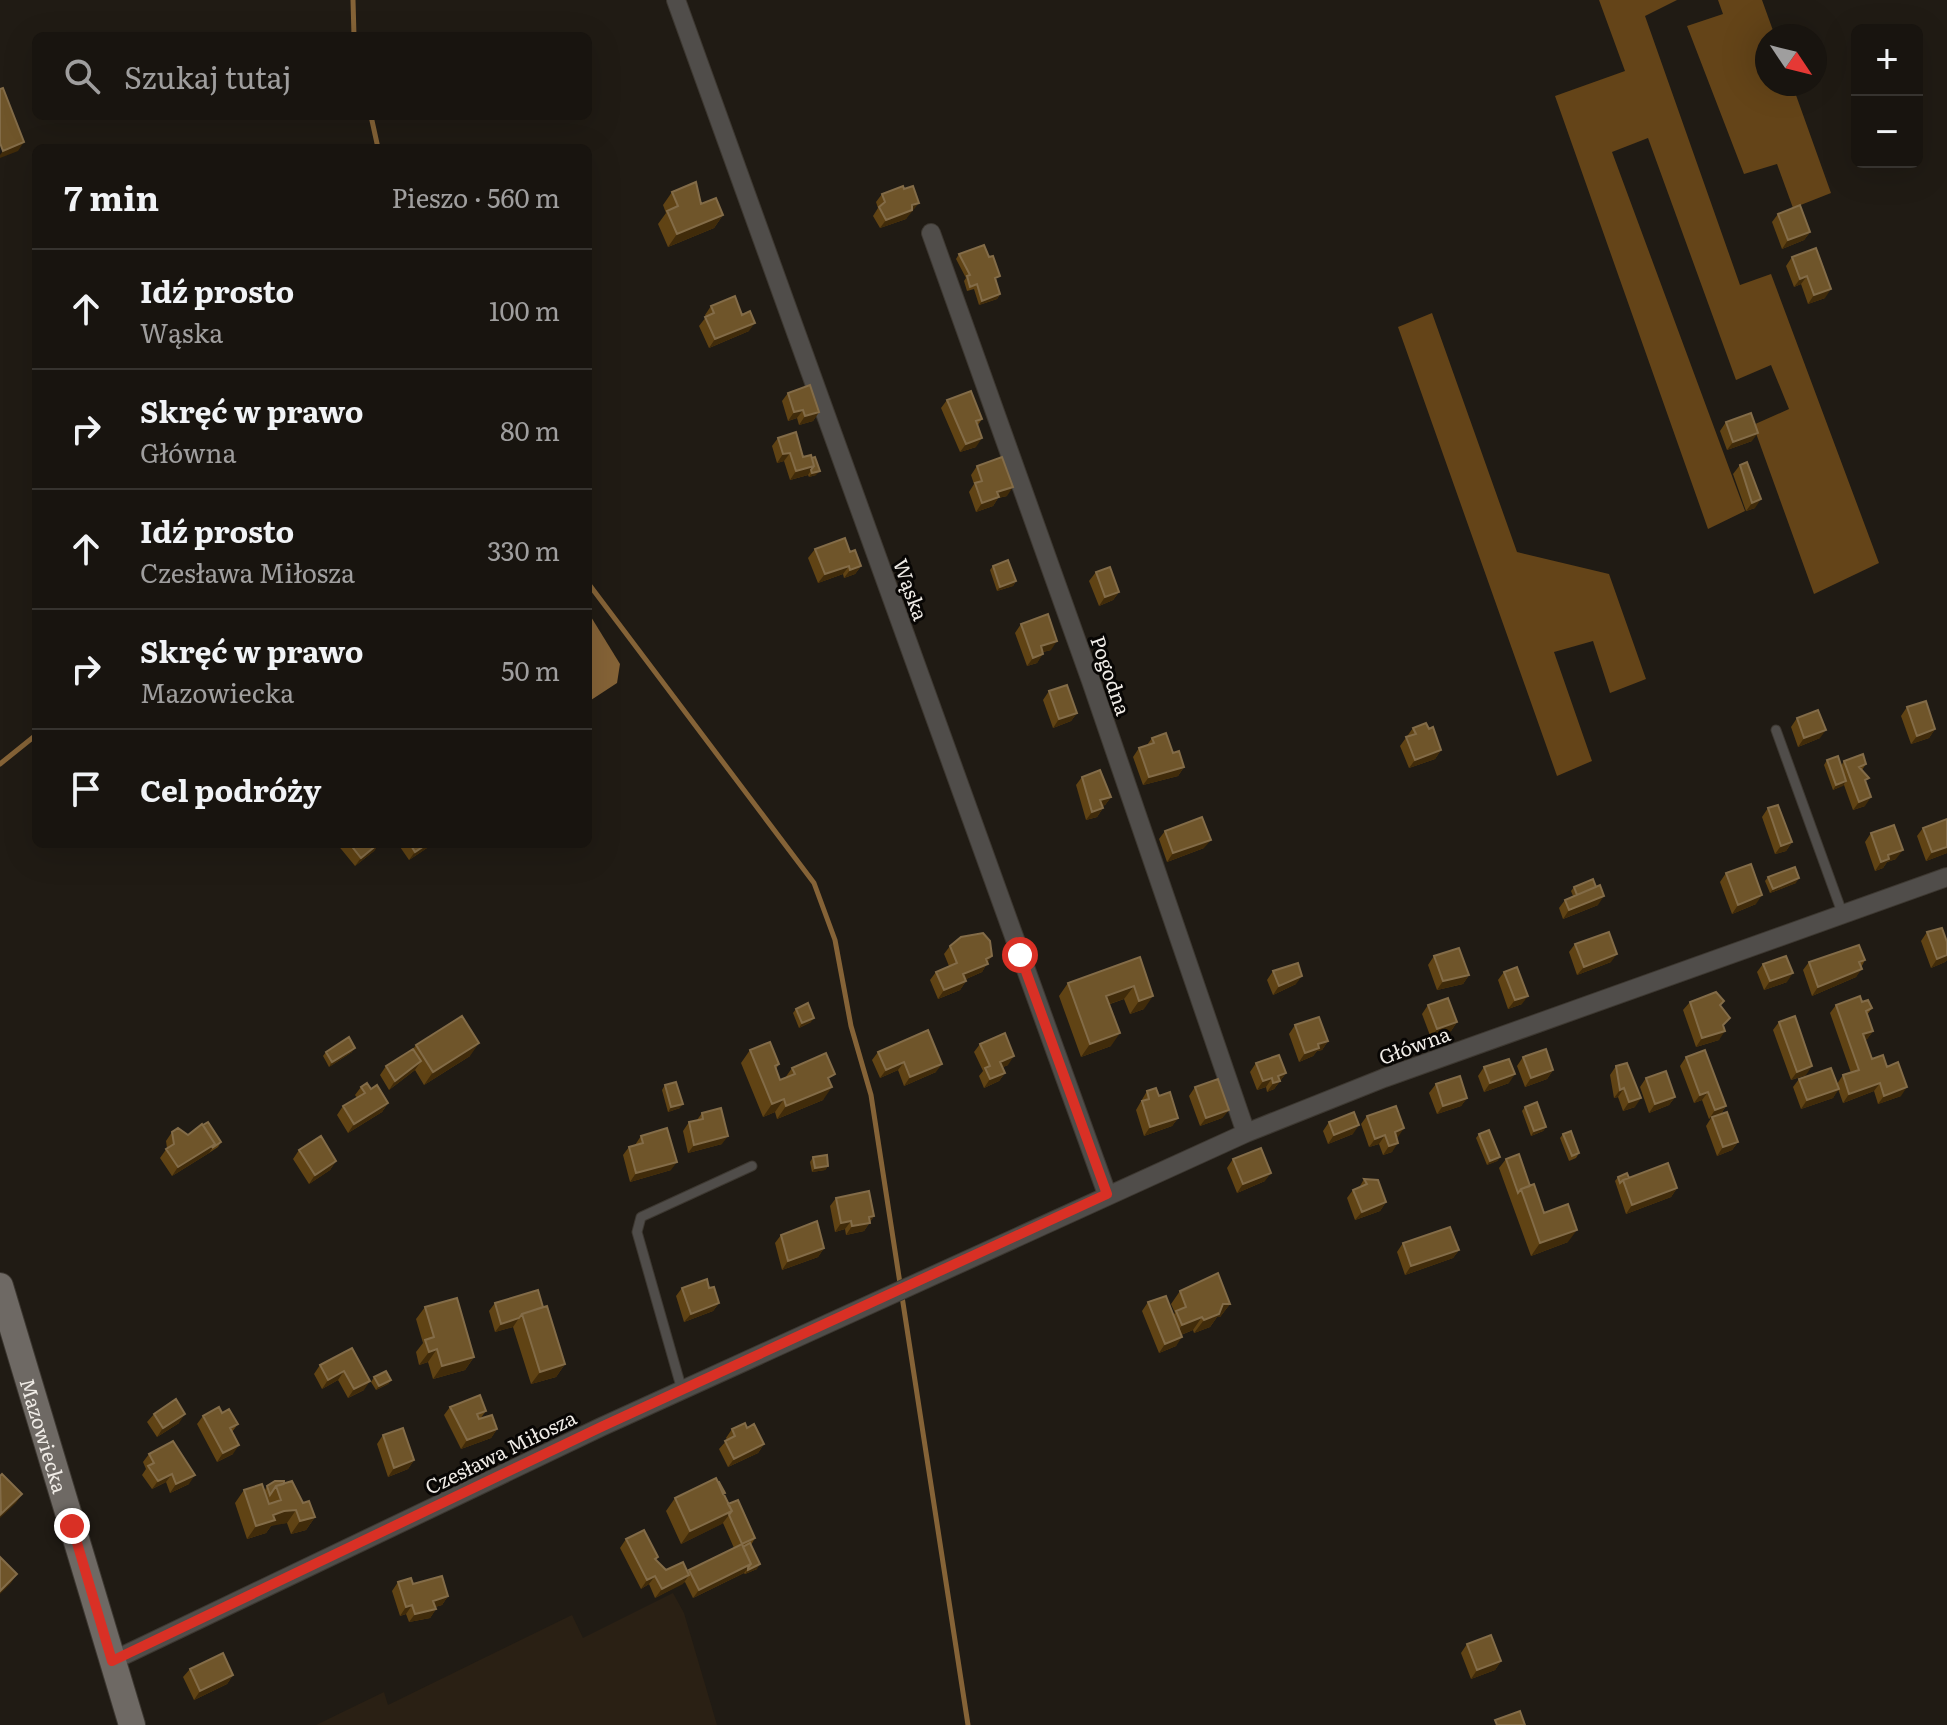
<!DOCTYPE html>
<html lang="pl">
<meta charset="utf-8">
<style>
:root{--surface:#18140f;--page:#211d18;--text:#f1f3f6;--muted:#9f9e9e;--line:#36332f}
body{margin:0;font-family:Literata,serif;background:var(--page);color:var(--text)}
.controls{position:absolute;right:24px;top:24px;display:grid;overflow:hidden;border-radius:12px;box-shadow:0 8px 32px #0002}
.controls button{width:72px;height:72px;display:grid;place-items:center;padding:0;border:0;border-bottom:2px solid var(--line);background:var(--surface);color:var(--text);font:40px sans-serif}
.compass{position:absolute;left:1755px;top:24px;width:72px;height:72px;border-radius:50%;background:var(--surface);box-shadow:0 8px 32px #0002;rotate:125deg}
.stop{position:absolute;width:24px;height:24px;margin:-18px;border:6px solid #d93025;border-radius:50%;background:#fff}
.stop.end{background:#d93025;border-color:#fff;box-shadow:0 2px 8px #0008}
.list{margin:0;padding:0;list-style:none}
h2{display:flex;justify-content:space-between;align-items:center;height:104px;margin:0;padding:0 32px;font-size:34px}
h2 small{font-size:26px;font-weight:400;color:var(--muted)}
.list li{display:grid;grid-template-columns:52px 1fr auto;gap:24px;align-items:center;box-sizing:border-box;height:120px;padding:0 32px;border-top:2px solid var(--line)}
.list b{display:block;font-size:30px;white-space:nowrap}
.list p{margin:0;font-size:26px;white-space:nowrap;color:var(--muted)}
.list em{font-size:26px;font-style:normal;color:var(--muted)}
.icon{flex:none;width:44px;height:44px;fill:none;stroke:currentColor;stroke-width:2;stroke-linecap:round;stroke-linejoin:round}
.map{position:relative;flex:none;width:1947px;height:1725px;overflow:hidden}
.search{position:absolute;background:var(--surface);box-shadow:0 8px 32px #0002;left:32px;top:32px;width:560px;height:88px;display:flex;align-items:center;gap:20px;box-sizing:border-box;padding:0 28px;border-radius:12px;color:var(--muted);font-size:30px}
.panel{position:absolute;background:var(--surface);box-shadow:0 8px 32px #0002;left:32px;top:144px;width:560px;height:704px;border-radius:12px}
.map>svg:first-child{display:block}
</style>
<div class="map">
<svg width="1947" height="1725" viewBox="0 0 1947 1725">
<rect width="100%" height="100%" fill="#201b14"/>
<path fill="#2a2014" d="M673 1593 684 1613 717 1725H316L384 1692 388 1705 572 1615 583 1638Z"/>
<path fill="#644418" d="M1599 0H1677L1645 16 1740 285 1771 274 1879 563 1814 594 1753 425 1789 409 1771 365 1736 380 1648 138 1612 152 1745 511 1708 529 1555 96 1625 71Z
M1718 0H1762L1775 36H1767V84H1792L1831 193 1793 208 1777 164 1744 174 1687 26 1723 14Z
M1432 313 1517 552 1609 574 1646 679 1610 693 1593 641 1554 652 1592 761 1557 776 1398 327Z"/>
<path fill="#856337" d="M588 612 620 664 617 683 588 702Z"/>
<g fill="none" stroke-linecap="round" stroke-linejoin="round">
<path stroke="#856337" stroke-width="5" d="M353 0 354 36
M371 116 378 148
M588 583 814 883 835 940 851 1026 871 1095 968 1725
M0 764 36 735"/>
<defs>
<path id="lane" d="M1776 730 1843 915
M682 1390 637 1232 641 1217 752 1166"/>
<path id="street" d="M676 0 1107 1194
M931 233 1091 681 1246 1133
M112 1661 601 1427 1246 1133 1384 1078 1947 877"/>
<g id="secondary">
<path id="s1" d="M0 1286 132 1725"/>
</g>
</defs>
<use href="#lane" stroke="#3d3831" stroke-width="11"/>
<use href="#street" stroke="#3d3831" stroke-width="20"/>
<use href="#secondary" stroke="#3d3831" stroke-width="28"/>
<use href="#lane" stroke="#504d4a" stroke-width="9"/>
<use href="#street" stroke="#504d4a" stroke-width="18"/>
<use href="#secondary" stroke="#6e6964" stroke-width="26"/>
</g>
<path fill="#604314" d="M904 189 913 211 910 212 906 219 880 228 873 216 878 208 876 202 882 194Z
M672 192 701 204 723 215 714 228 668 247 658 224 666 213 663 205Z
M1778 214 1810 232 1804 240 1782 249 1772 222Z
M959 254 997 280 996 281 1000 294 997 299 979 305 974 289 967 291 964 281 966 278 956 259Z
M1792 257 1825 298 1808 304 1801 284 1794 287 1786 266Z
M711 306 742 315 749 331 709 348 699 326 706 317 705 315Z
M788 393 819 412 813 421 799 425 797 418 788 421 782 401Z
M947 400 982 419 978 425 976 447 960 452 941 408Z
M1726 422 1752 441 1727 450 1720 431Z
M778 438 803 457 816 475 809 477 808 475 790 480 784 461 777 463 772 446Z
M1740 465 1755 508 1746 511 1733 474Z
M977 466 1007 496 998 498 993 506 976 512 969 492 974 484 971 475Z
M815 549 850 552 861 566 855 574 844 578 843 574 818 583 808 558Z
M993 566 1016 581 1013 586 997 591 990 570Z
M1096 572 1119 592 1113 600 1099 606 1089 581Z
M1021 624 1051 650 1043 652 1037 663 1027 666 1015 633Z
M1049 691 1077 713 1071 721 1053 728 1043 700Z
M1907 707 1935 729 1929 738 1911 744 1901 716Z
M1797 718 1820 738 1798 747 1791 727Z
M1413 728 1429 729 1441 750 1435 759 1409 768 1400 746Z
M1152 738 1173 753 1184 767 1178 776 1143 785 1133 757 1139 748 1147 745Z
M1827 760 1841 766 1844 761 1866 764 1862 770 1866 783 1865 806 1853 810 1844 785 1833 790 1824 765Z
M1082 777 1111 797 1105 805 1102 806 1103 808 1097 817 1086 820 1076 785Z
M1768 808 1792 842 1786 851 1775 854 1762 817Z
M1923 828 1947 853 1926 861 1917 836Z
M1165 831 1204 848 1167 862 1159 839Z
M1871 833 1896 859 1887 862 1883 868 1875 871 1865 842Z
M337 844H379L374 851 355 866Z
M398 844H433L409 860Z
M1726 873 1756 904 1732 914 1720 882Z
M1768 877 1796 883 1770 893 1765 881Z
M1574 887 1598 905 1563 919 1559 908 1565 900 1573 896 1571 891Z
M1927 932 1947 942V960L1945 962 1931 968 1921 941Z
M1575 944 1611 962 1577 975 1569 952Z
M950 946 987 963 982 972 966 979V981L960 990 938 999 930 980 936 972 949 966 944 954Z
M1434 956 1469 975 1463 984 1437 990 1428 965Z
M1140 957 1144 1009 1130 1014 1124 999 1110 1004 1111 1046 1081 1057 1059 996 1068 983Z
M1865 960 1856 977 1812 996 1803 970 1809 962Z
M1763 964 1787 982 1764 990 1757 972Z
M1273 971 1296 984 1273 995 1267 980Z
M1504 972 1522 1004 1508 1009 1498 980Z
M1724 1001 1720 1006 1723 1027 1719 1040 1696 1047 1683 1010 1690 1002Z
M1862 1002 1872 1008 1867 1015 1873 1031 1867 1039 1865 1040 1872 1059 1887 1067 1901 1096 1878 1104 1874 1091 1843 1103 1838 1089 1833 1098 1801 1109 1793 1087 1799 1079 1837 1084 1843 1075 1851 1073 1830 1013 1836 1005Z
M1428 1005 1457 1022 1451 1031 1431 1038 1422 1014Z
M796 1009 811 1022 799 1028 793 1013Z
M1779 1022 1806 1075 1791 1080 1773 1030Z
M1295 1025 1328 1041 1322 1050 1317 1051 1313 1056 1299 1062 1289 1034Z
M980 1044 1008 1065 1003 1067 1005 1073 999 1081 984 1088 979 1076 983 1071 974 1052Z
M416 1045 470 1056 424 1085 415 1070 389 1090 380 1075 386 1066 413 1049Z
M750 1050 779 1064 776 1069 780 1080 785 1078 792 1068 830 1082 823 1100 777 1119 775 1112 763 1117 741 1063Z
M326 1052H352L329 1067 323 1056Z
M878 1052 936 1072 904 1086 898 1070 880 1078 872 1060Z
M1523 1057 1553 1070 1547 1079 1525 1087 1517 1066Z
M1686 1057 1726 1106 1721 1114 1738 1142 1732 1150 1717 1156 1706 1126 1711 1118 1709 1119 1702 1100 1694 1103 1680 1066Z
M1256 1063 1286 1073 1274 1089 1267 1092 1266 1087 1257 1090 1250 1072Z
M1616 1066 1635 1107 1623 1111 1618 1097 1614 1098 1610 1075Z
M1484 1067 1509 1083 1484 1092 1478 1076Z
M1646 1078 1675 1097 1669 1105 1649 1113 1640 1087Z
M1436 1084 1467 1098 1461 1106 1437 1114 1429 1093Z
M665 1085 680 1108 668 1112 662 1090Z
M361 1087 388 1103 382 1112 348 1133 337 1115 343 1106 357 1098 355 1095Z
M1195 1087 1229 1110 1222 1118 1200 1126 1189 1096Z
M1147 1091 1159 1096 1178 1118 1172 1126 1144 1136 1136 1110Z
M1525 1107 1546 1127 1543 1131 1531 1136 1522 1111Z
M702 1113 722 1144 688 1153 683 1131 689 1122 697 1120Z
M1367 1116 1398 1137H1397L1392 1152 1383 1155 1379 1144 1369 1147 1361 1124Z
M1329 1122 1353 1134 1328 1144 1323 1131Z
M172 1132 188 1135 221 1142 218 1147 209 1153 172 1176 160 1158 167 1148 166 1141Z
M1479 1134 1500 1157 1497 1161 1487 1165 1476 1138Z
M1563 1134 1579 1153 1576 1158 1569 1161 1560 1138Z
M641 1136 671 1170 630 1182 623 1155 629 1147 635 1145Z
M299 1150 336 1161 330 1170 309 1184 293 1159Z
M813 1157 828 1166 825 1170 812 1172 810 1162Z
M1233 1159 1265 1181 1237 1193 1227 1168Z
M1506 1159 1530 1186 1544 1213 1568 1242 1531 1256 1499 1168Z
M1618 1177 1629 1178 1677 1188 1671 1197 1626 1214 1615 1181Z
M1364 1179 1386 1202 1380 1211 1355 1220 1347 1198 1353 1190 1359 1188Z
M836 1198 874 1216 864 1231 846 1235 845 1229 835 1232 830 1206Z
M781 1235 824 1248 818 1257 782 1270 775 1243Z
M1403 1243 1459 1250 1453 1258 1405 1275 1397 1252Z
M682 1288H709L719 1303 713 1311 684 1322 676 1296Z
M1180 1291 1230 1304 1220 1317H1217L1210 1327 1194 1333 1193 1330 1181 1335 1176 1346 1159 1353 1142 1311 1148 1302 1173 1315 1175 1313 1171 1304Z
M495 1303 543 1307 565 1364 556 1377 531 1384 513 1327 495 1332 489 1311Z
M425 1307 474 1357 465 1370 433 1379 428 1362 419 1365 416 1352 423 1343 416 1319Z
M352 1348 364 1390 348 1398 338 1380 322 1389 314 1374 320 1365Z
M374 1377 391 1380 388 1384 376 1390 371 1382Z
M450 1407 486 1411 480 1419 497 1429 491 1438 461 1449 444 1415Z
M222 1413 238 1424 232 1432 233 1454 217 1462 197 1424 203 1416Z
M154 1414 179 1423 157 1437 147 1422Z
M747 1428 764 1444 758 1453 728 1467 719 1449 727 1440 726 1438 732 1429Z
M383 1435 414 1460 408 1469 388 1477 377 1444Z
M149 1454 189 1484 170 1493 166 1482 152 1489 142 1475 146 1469 143 1462Z
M284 1484 315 1517 306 1530 291 1534 287 1523 275 1524 271 1526 266 1533 247 1539 235 1503 244 1490H265L267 1486Z
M724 1495 728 1504 755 1538 751 1545 757 1569 745 1574 744 1573 693 1598 685 1582 655 1598 649 1584 641 1589 620 1548 626 1539 658 1557 656 1560 666 1570 688 1572 734 1548 723 1523 681 1544 666 1511 675 1498Z
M398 1582 413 1584 448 1596 442 1605 435 1607 436 1609 430 1618 409 1622 406 1614 400 1616 392 1591Z
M1467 1644 1501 1661 1495 1670 1471 1679 1461 1653Z
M190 1669 233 1675 227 1684 194 1700 183 1677Z"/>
<path fill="#402b0a" d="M24 142 18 151 0 158V155L3 151Z
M919 203 906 219 880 228 886 220Z
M723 215 714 228 668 247 677 234Z
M1810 232 1804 240 1782 249 1788 240Z
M1807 276 1801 284 1794 287 1800 279Z
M1831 289 1825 298 1808 304 1814 295Z
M1000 294 997 299 979 305 982 301Z
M755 323 749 331 709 348 715 339Z
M803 410 797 418 788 421 794 412Z
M819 412 813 421 799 425 805 416Z
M1758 433 1752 441 1727 450 1733 442Z
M982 438 976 447 960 452 966 444Z
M790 453 784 461 777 463 783 454Z
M814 466 808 475 790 480 796 471Z
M820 471 816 475 809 477 812 473Z
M1013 487 1007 496 998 498 993 506 976 512 982 503 997 492Z
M1761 499 1755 508 1746 511 1752 503Z
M849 566 843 574 818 583 825 574Z
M861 566 855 574 844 578 850 570Z
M1016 581 1013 586 997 591 1000 587Z
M1119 592 1113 600 1099 606 1105 597Z
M1057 641 1051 650 1034 654 1041 646Z
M1043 654 1037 663 1027 666 1033 658Z
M1077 713 1071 721 1053 728 1059 719Z
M1935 729 1929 738 1911 744 1917 736Z
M1826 730 1820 738 1798 747 1804 738Z
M1441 750 1435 759 1409 768 1415 760Z
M1184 767 1178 776 1143 785 1149 777Z
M1846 781 1843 786 1833 790 1836 785Z
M1111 797 1105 805 1094 809 1100 800Z
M1871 797 1865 806 1853 810 1859 802Z
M1103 808 1097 817 1086 820 1092 812Z
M1211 840 1204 848 1167 862 1173 853Z
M1792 842 1786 851 1775 854 1781 846Z
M378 844H379L374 851 355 866 361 858Z
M427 844H433L409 860 415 852Z
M1947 847V853L1926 861 1932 852Z
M1903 850 1896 859 1887 862 1883 868 1875 871 1881 862 1888 855Z
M1799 878 1796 883 1770 893 1773 889Z
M1762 895 1756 904 1732 914 1738 905Z
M1604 896 1598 905 1563 919 1569 910Z
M1617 954 1611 962 1577 975 1584 967Z
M1947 955V960L1945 962 1931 968 1937 959Z
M992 956 982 972 957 983 963 974 986 959Z
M1862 969 1856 977 1812 996 1818 987Z
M1793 973 1787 982 1764 990 1770 981Z
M1469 975 1463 984 1437 990 1443 981Z
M1302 976 1296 984 1273 995 1279 986Z
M966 981 960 990 938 999 944 990Z
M1134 986 1124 999 1097 1008 1106 996Z
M1153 996 1144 1009 1130 1014 1139 1001Z
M1528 996 1522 1004 1508 1009 1515 1000Z
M814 1018 811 1022 799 1028 802 1023Z
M1457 1022 1451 1031 1431 1038 1437 1029Z
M1725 1031 1719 1040 1696 1047 1702 1038Z
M1873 1031 1867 1039 1857 1043 1863 1034Z
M1120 1033 1111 1046 1081 1057 1090 1044Z
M1328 1041 1322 1050 1317 1051 1313 1056 1299 1062 1305 1053 1318 1044Z
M479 1043 470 1056 424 1085 433 1072Z
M355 1048 352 1052 329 1067 332 1062Z
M1014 1056 1008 1065 994 1071 1000 1062Z
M421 1061 415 1070 389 1090 395 1081Z
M904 1062 898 1070 880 1078 886 1070Z
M942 1064 936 1072 904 1086 910 1077Z
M1812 1066 1806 1075 1791 1080 1797 1072Z
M1553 1070 1547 1079 1525 1087 1531 1078Z
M1005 1073 999 1081 984 1088 990 1079Z
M1286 1073 1274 1089 1267 1092 1278 1076Z
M1515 1074 1509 1083 1484 1092 1490 1083Z
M1272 1078 1266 1087 1257 1090 1263 1081Z
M1880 1083 1874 1091 1843 1103 1849 1094Z
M832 1087 823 1100 777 1119 786 1106Z
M1907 1087 1901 1096 1878 1104 1884 1096Z
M1624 1088 1618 1097 1614 1098 1620 1090Z
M1839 1089 1833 1098 1801 1109 1807 1100Z
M1708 1092 1702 1100 1694 1103 1700 1095Z
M1675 1097 1669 1105 1649 1113 1655 1104Z
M1467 1098 1461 1106 1437 1114 1443 1106Z
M1641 1098 1635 1107 1623 1111 1629 1102Z
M784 1099 775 1112 763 1117 772 1104Z
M388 1103 382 1112 348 1133 354 1124Z
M683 1104 680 1108 668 1112 671 1107Z
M1726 1106 1720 1115 1709 1119 1715 1110Z
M1229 1110 1222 1118 1200 1126 1206 1118Z
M1178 1118 1172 1126 1144 1136 1150 1127Z
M1359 1125 1353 1134 1328 1144 1334 1135Z
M1546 1127 1543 1131 1531 1136 1534 1131Z
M1404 1128 1398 1137 1389 1140 1395 1132Z
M1385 1135 1379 1144 1369 1147 1375 1139Z
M728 1136 722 1144 688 1153 694 1145Z
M1738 1142 1732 1150 1717 1156 1723 1147Z
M1398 1143 1392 1152 1383 1155 1389 1146Z
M215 1144 209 1153 172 1176 178 1167Z
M1500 1157 1497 1161 1487 1165 1490 1161Z
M336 1161 330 1170 309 1184 315 1175Z
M677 1162 671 1170 630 1182 636 1173Z
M828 1166 825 1170 812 1172 815 1168Z
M1271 1173 1265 1181 1237 1193 1243 1184Z
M1677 1188 1671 1197 1626 1214 1632 1205Z
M1386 1202 1380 1211 1355 1220 1362 1212Z
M874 1216 864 1231 846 1235 852 1226 869 1217Z
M851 1221 845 1229 835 1232 841 1223Z
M1577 1230 1568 1242 1531 1256 1540 1243Z
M824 1248 818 1257 782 1270 788 1261Z
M1459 1250 1453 1258 1405 1275 1411 1266Z
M719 1303 713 1311 684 1322 691 1314Z
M1223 1304H1230L1220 1317H1217L1210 1327 1194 1333 1204 1320Z
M1202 1317 1193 1330 1173 1338 1182 1325Z
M519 1318 513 1327 495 1332 501 1324Z
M1182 1337 1176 1346 1159 1353 1165 1344Z
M437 1349 428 1362 419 1365 429 1352Z
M474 1357 465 1370 433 1379 442 1366Z
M565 1364 556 1377 531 1384 540 1372Z
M344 1371 338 1380 322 1389 328 1380Z
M391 1380 388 1384 376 1390 379 1386Z
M370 1381 364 1390 348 1398 354 1389Z
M185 1414 179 1423 157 1437 163 1428Z
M497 1429 491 1438 461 1449 467 1440Z
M764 1444 758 1453 728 1467 734 1459Z
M239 1445 233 1454 217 1462 223 1453Z
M414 1460 408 1469 388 1477 394 1468Z
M172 1474 166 1482 152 1489 158 1481Z
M195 1475 189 1484 170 1493 176 1484Z
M22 1494 16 1503 0 1518V1516Z
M296 1510 287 1523 271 1526 266 1533 247 1539 256 1526 273 1515 284 1511Z
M732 1511 722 1524 681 1544 690 1531Z
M315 1517 306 1530 291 1534 300 1521Z
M751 1564 744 1573 693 1598 699 1590Z
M760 1564 757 1569 745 1574 748 1570Z
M17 1574 11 1583 0 1594V1591Z
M689 1575 683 1584 655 1598 662 1589Z
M655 1576 649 1584 641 1589 647 1580Z
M448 1596 442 1605 427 1609 433 1601Z
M412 1605 406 1614 400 1616 406 1607Z
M436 1609 430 1618 409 1622 415 1614Z
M1501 1661 1495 1670 1471 1679 1477 1670Z
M233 1675 227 1684 194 1700 200 1691Z"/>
<path fill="#6f552a" stroke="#836c48" stroke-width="2" d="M3 88 24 142 3 151 0 143V89Z
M696 182 701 204 716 198 723 215 677 234 667 211 678 206 672 192Z
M903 186 904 189 913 186 919 203 912 205V210L886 220 879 207 885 202 882 194Z
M1800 205 1810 232 1788 240 1778 214Z
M984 245 989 257 993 256 1000 276 995 278 1000 294 982 301 977 284 970 287 967 276 970 275 959 254Z
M1816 248 1831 289 1814 295 1807 276 1800 279 1792 257Z
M735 296 742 315 750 311 755 323 715 339 705 317 714 313 711 306Z
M810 385 819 412 805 416 803 410 794 412 788 393Z
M971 391 982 419 976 421 982 438 966 444 947 400Z
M1751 413 1758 433 1733 442 1726 422Z
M796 432 803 457 811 455 814 466 796 471 790 453 783 454 778 438Z
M815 457 820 471 812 473 811 470 814 466 812 458Z
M1002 457 1013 487 997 492 999 497 982 503 975 483 982 481 977 466Z
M1747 462 1761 499 1752 503 1740 465Z
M845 538 850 552 855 550 861 566 850 570 849 566 825 574 815 549Z
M1008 560 1016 581 1000 587 993 566Z
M1110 567 1119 592 1105 597 1096 572Z
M1048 614 1057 641 1041 646 1043 654 1033 658 1021 624Z
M1067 685 1077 713 1059 719 1049 691Z
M1926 701 1935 729 1917 736 1907 707Z
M1818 710 1826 730 1804 738 1797 718Z
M1426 723 1429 729 1433 727 1441 750 1415 760 1406 737 1416 734 1413 728Z
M1166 733 1173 753 1179 751 1184 767 1149 777 1139 748 1154 743 1152 738Z
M1863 754 1866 764 1859 767 1869 778 1865 780 1871 797 1859 802 1844 761Z
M1838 756 1846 781 1836 785 1827 760Z
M1100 770 1111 797 1100 800 1103 808 1092 812 1082 777Z
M1778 805 1792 842 1781 846 1768 808Z
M1202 817 1211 840 1173 853 1165 831Z
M1947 819V847L1932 852 1923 828Z
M1894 825 1903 850 1888 855 1889 859 1881 862 1871 833Z
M350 844H378L361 858Z
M410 844H427L415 852Z
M1751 864 1762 895 1738 905 1726 873Z
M1795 867 1799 878 1773 889 1768 877Z
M1593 879 1596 887 1577 895 1574 887Z
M1600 885 1604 896 1569 910 1565 900Z
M1942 928 1947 942V955L1937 959 1927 932Z
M1609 932 1617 954 1584 967 1575 944Z
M983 933 990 941 992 956 986 959 988 964 963 974 966 981 944 990 936 972 957 963 950 946 961 937Z
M1859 945 1865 960 1859 962 1862 969 1818 987 1809 962Z
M1459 948 1469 975 1443 981 1434 956Z
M1786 956 1793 973 1770 981 1763 964Z
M1140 957 1153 996 1139 1001 1134 986 1106 996 1120 1033 1090 1044 1068 983Z
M1298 963 1302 976 1279 986 1273 971Z
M1517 967 1528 996 1515 1000 1504 972Z
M1716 992 1724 1001 1720 1005 1730 1018 1723 1025 1725 1031 1702 1038 1690 1002Z
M1860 996 1862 1002 1868 1000 1872 1008 1866 1011 1873 1031 1863 1034 1872 1059 1883 1055 1887 1067 1898 1062 1907 1087 1884 1096 1880 1083 1849 1094 1843 1075 1859 1070 1836 1005Z
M1448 998 1457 1022 1437 1029 1428 1005Z
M808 1003 814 1018 802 1023 796 1009Z
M462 1016 479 1043 433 1072 416 1045Z
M1795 1016 1812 1066 1797 1072 1779 1022Z
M1319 1017 1328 1041 1318 1044 1319 1048 1305 1053 1295 1025Z
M928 1030 942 1064 910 1077 904 1062 886 1070 878 1052Z
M1005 1033 1014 1056 1000 1062 1005 1073 990 1079 985 1068 990 1066 980 1044Z
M349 1037 355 1048 332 1062 326 1052Z
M770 1042 779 1064 775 1066 780 1080 795 1074 792 1068 826 1053 835 1074 828 1078 832 1087 786 1106 784 1099 772 1104 750 1050Z
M413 1049 421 1061 395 1081 386 1066Z
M1546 1049 1553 1070 1531 1078 1523 1057Z
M1705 1050 1726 1106 1715 1110 1708 1092 1700 1095 1686 1057Z
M1279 1055 1286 1073 1278 1076 1280 1081 1273 1083 1272 1078 1263 1081 1256 1063Z
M1509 1059 1515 1074 1490 1083 1484 1067Z
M1627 1063 1641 1098 1629 1102 1624 1088 1620 1090 1616 1066Z
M1831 1068 1839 1089 1807 1100 1799 1079Z
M1666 1071 1675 1097 1655 1104 1646 1078Z
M1460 1076 1467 1098 1443 1106 1436 1084Z
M1218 1079 1229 1110 1206 1118 1195 1087Z
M676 1082 683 1104 671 1107 665 1085Z
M367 1083 371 1089 377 1085 388 1103 354 1124 343 1106 365 1093 361 1087Z
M1156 1088 1159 1096 1170 1092 1178 1118 1150 1127 1142 1101 1149 1099 1147 1091Z
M1537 1102 1546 1127 1534 1131 1525 1107Z
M1396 1106 1404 1128 1395 1132 1398 1143 1389 1146 1385 1135 1375 1139 1367 1116Z
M721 1108 728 1136 694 1145 689 1122 703 1119 702 1113Z
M1354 1112 1359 1125 1334 1135 1329 1122Z
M1727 1112 1738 1142 1723 1147 1712 1117Z
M208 1122 221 1142 212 1148 215 1144 203 1125Z
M202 1124 215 1144 178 1167 166 1149 174 1144 172 1132 178 1128 188 1135Z
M667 1128 677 1162 636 1173 629 1147 643 1143 641 1136Z
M1489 1130 1500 1157 1490 1161 1479 1134Z
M1571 1131 1579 1153 1572 1156 1563 1134Z
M321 1136 336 1161 315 1175 299 1150Z
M1261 1148 1271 1173 1243 1184 1233 1159Z
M1519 1154 1530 1186 1521 1189 1518 1193 1506 1159Z
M827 1155 828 1166 815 1168 813 1157Z
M1668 1163 1677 1188 1632 1205 1623 1180Z
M1627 1173 1629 1178 1623 1180 1620 1183 1618 1177Z
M1364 1179 1378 1180 1386 1202 1362 1212 1353 1190 1367 1184Z
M1534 1184 1544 1213 1568 1204 1577 1230 1540 1243 1521 1189Z
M869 1191 874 1216 869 1217 870 1223 852 1226 851 1221 841 1223 836 1198Z
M817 1221 824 1248 788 1261 781 1235Z
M1450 1227 1459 1250 1411 1266 1403 1243Z
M1218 1273 1230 1304H1223L1219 1314 1204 1320 1202 1317 1182 1325 1176 1311 1186 1307 1180 1291Z
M707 1279 709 1288 714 1287 719 1303 691 1314 682 1288Z
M538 1290 543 1307 522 1314 519 1318 501 1324 495 1303Z
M1166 1296 1182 1337 1165 1344 1148 1302Z
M457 1298 474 1357 442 1366 437 1349 429 1352 425 1340 434 1337 425 1307Z
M547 1306 565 1364 540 1372 522 1314Z
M352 1348 370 1381 354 1389 344 1371 328 1380 320 1365Z
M386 1371 391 1380 379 1386 374 1377Z
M480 1395 486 1411 477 1414 479 1419 492 1415 497 1429 467 1440 450 1407Z
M176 1399 185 1414 163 1428 154 1414Z
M219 1407 222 1413 229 1409 238 1424 230 1428 239 1445 223 1453 203 1416Z
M745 1423 747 1428 754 1424 764 1444 734 1459 725 1441 735 1436 732 1429Z
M403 1428 414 1460 394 1468 383 1435Z
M173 1441 195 1475 176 1484 172 1474 158 1481 148 1466 154 1463 149 1454Z
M2 1474 22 1494 1 1514 0 1476Z
M716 1478 732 1511 690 1531 675 1498Z
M275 1481H284V1484L276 1486 270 1495 267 1486Z
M292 1481 303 1503 309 1501 315 1517 300 1521 296 1510 284 1511 273 1515 275 1520 256 1526 244 1490 262 1484 269 1504 281 1500 276 1486Z
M718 1482H719L725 1493 723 1494Z
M738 1500 755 1538 742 1544 729 1515 732 1511 728 1504Z
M644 1530 658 1557 655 1559 666 1570 683 1562 689 1575 662 1589 655 1576 647 1580 626 1539Z
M750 1543 760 1564 748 1570V1568L751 1564 743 1547Z
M742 1544 751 1564 699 1590 689 1570Z
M0 1557 17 1574 0 1591Z
M442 1576 448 1596 433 1601 436 1609 415 1614 412 1605 406 1607 398 1582 411 1578 413 1584Z
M1491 1635 1501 1661 1477 1670 1467 1644Z
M223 1653 233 1675 200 1691 190 1669Z
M1520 1711 1525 1725H1497L1495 1720Z"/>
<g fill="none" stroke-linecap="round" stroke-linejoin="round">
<path stroke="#d93025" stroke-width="10" d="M72 1526 112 1661 601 1427 1107 1194 1020 955"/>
</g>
<g text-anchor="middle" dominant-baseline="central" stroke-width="6" stroke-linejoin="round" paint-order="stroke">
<g font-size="20" fill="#efebe6" stroke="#080604">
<text transform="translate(912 589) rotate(70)">Wąska</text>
<text transform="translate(1112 675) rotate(71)">Pogodna</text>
<text transform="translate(1414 1044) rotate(-20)">Główna</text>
<text stroke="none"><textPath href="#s1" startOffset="156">Mazowiecka</textPath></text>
<text transform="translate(500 1451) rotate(-26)">Czesława Miłosza</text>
</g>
</g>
</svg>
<div class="controls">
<button>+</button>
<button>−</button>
</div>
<svg class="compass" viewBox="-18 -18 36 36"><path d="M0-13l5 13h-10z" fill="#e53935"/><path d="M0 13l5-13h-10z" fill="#9f9e9e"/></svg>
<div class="stop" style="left:1020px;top:955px"></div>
<div class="stop end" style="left:72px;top:1526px"></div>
<div class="search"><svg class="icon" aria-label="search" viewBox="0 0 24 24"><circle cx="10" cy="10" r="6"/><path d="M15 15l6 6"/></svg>Szukaj tutaj</div>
<section class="panel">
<h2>7 min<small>Pieszo · 560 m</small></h2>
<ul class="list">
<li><svg class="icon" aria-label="ahead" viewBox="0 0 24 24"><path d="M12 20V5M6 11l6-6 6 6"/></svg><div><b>Idź prosto</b><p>Wąska</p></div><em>100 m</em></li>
<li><svg class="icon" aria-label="right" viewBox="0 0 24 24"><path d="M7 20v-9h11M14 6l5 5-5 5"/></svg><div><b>Skręć w prawo</b><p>Główna</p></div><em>80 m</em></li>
<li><svg class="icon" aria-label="ahead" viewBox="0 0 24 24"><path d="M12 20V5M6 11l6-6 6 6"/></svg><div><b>Idź prosto</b><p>Czesława Miłosza</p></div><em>330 m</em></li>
<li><svg class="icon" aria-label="right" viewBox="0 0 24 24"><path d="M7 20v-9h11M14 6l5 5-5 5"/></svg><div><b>Skręć w prawo</b><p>Mazowiecka</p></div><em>50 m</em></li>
<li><svg class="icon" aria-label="arrive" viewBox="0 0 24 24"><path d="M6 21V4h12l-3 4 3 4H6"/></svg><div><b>Cel podróży</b></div></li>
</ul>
</section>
</div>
